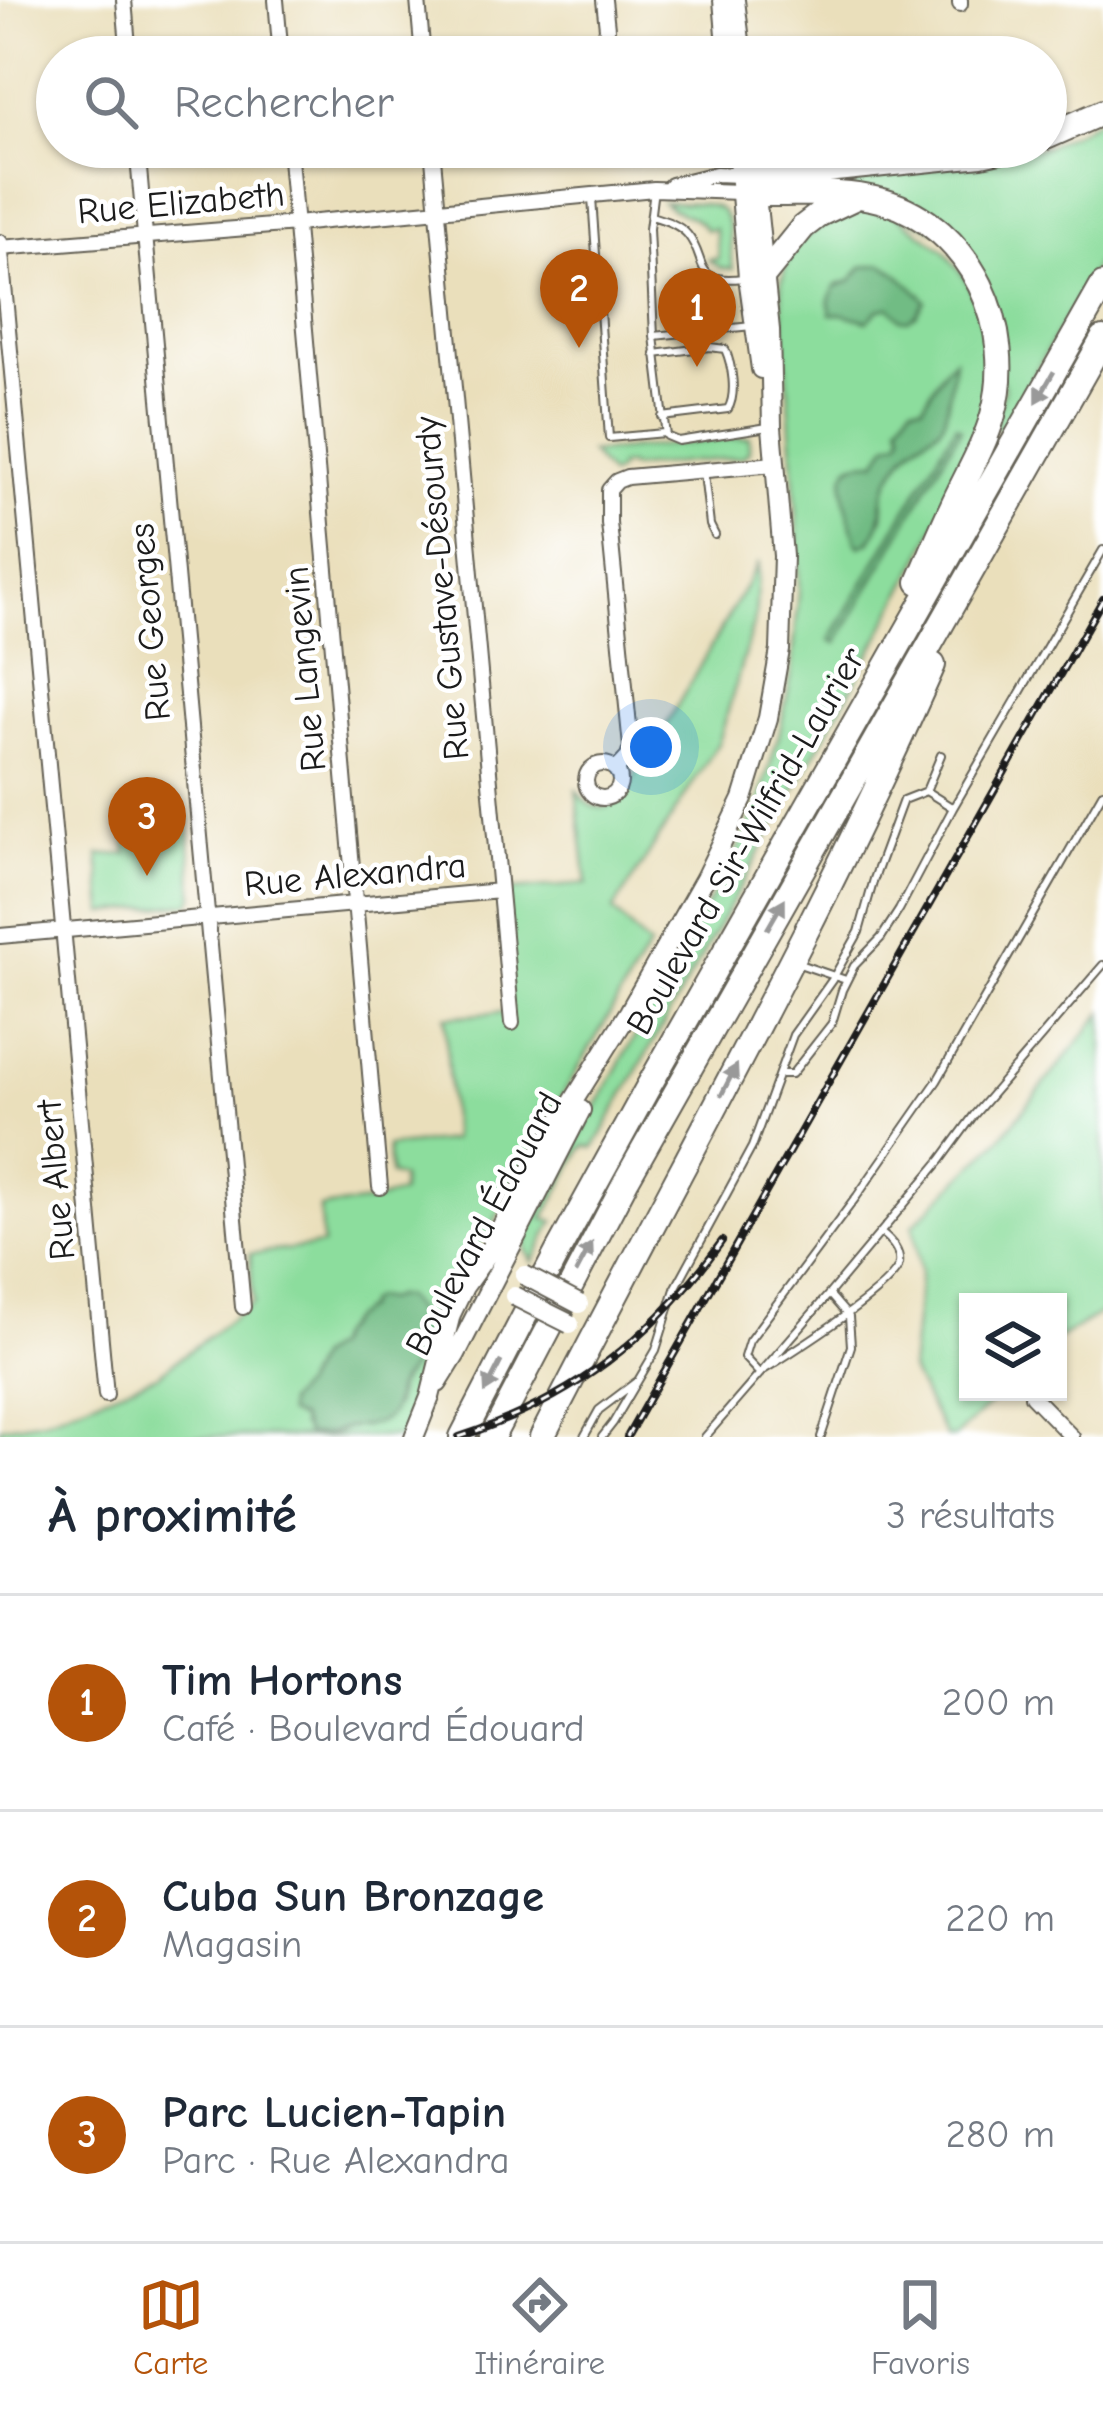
<!DOCTYPE html>
<html lang="fr">
<meta charset="utf-8">
<style>
:root{--surface:#fff;--page:#f6f6f7;--text:#1f2937;--muted:#747a83;--line:#e0e1e3;--accent:#b45309}
body{margin:0;font-family:"Comic Neue",sans-serif;background:var(--page);color:var(--text)}
.controls{position:absolute;right:36px;bottom:36px;display:grid;overflow:hidden;border-radius:0px;box-shadow:0 3px 9px #0004}
.controls button{width:108px;height:108px;display:grid;place-items:center;padding:0;border:0;border-bottom:3px solid var(--line);background:var(--surface);color:var(--text);font:60px sans-serif}
.you{position:absolute;left:651px;top:747px;width:42px;height:42px;margin:-30px;border:9px solid #fff;border-radius:50%;background:#1a73e8;box-shadow:0 0 0 18px #1a73e833}
.badge{display:grid;place-items:center;width:78px;height:78px;border-radius:50%;background:var(--accent);color:#fff;font-size:39px;font-weight:700}
.pin{position:absolute;translate:-50% -99px;filter:drop-shadow(0 3px 6px #0008)}
.pin::after{content:'';position:absolute;top:63px;width:42px;height:36px;background:inherit;clip-path:polygon(0 0,100% 0,50% 100%)}
.list{margin:0;padding:0;list-style:none}
h2{display:flex;justify-content:space-between;align-items:center;height:156px;margin:0;padding:0 48px;font-size:51px}
h2 small{font-size:39px;font-weight:400;color:var(--muted)}
.list li{display:grid;grid-template-columns:78px 1fr auto;gap:36px;align-items:center;box-sizing:border-box;height:216px;padding:0 48px;border-top:3px solid var(--line)}
.list b{display:block;font-size:45px;white-space:nowrap}
.list p{margin:0;font-size:39px;white-space:nowrap;color:var(--muted)}
.list em{font-size:39px;font-style:normal;color:var(--muted)}
.icon{flex:none;width:66px;height:66px;fill:none;stroke:currentColor;stroke-width:2;stroke-linecap:round;stroke-linejoin:round}
.map{position:relative;flex:none;width:1103px;height:1437px;overflow:hidden}
.search{position:absolute;background:var(--surface);box-shadow:0 3px 9px #0004;left:36px;right:36px;top:36px;height:132px;display:flex;align-items:center;gap:30px;box-sizing:border-box;padding:0 42px;border-radius:66px;color:var(--muted);font-size:45px}
.sheet{height:804px;background:var(--surface)}
nav{display:flex;justify-content:space-around;align-items:center;box-sizing:border-box;height:168px;border-top:3px solid var(--line);background:var(--surface);font-size:33px;color:var(--muted)}
nav a{display:grid;justify-items:center;gap:6px}
nav .on{color:var(--accent)}
.map>svg:first-child{display:block}
</style>
<div class="map">
<svg width="1103" height="1437" viewBox="0 0 1103 1437">
<rect width="100%" height="100%" fill="#fff"/>
<filter id="ink" filterUnits="userSpaceOnUse"><feTurbulence type="fractalNoise" baseFrequency=".00833" numOctaves="2"/><feDisplacementMap in="SourceGraphic" scale="24" xChannelSelector="R" yChannelSelector="G"/><feConvolveMatrix kernelMatrix="1 2 1 2 8 2 1 2 1" color-interpolation-filters="sRGB"/></filter>
<filter id="wash" filterUnits="userSpaceOnUse"><feTurbulence type="fractalNoise" baseFrequency=".004" numOctaves="4" result="noise"/><feDisplacementMap in="SourceGraphic" scale="48" xChannelSelector="R" yChannelSelector="G"/><feGaussianBlur stdDeviation="2.7" result="paint"/><feColorMatrix in="noise" values="0 0 0 0 0 0 0 0 0 0 0 0 0 0 0 0 0 1.4 0 .05"/><feComposite in="paint" operator="in"/></filter>
<g filter="url(#wash)">
<rect width="100%" height="100%" fill="#eadfbb"/>
<path fill="#8cdd9d" stroke="#547c5c" stroke-width="3" fill-rule="evenodd" d="M1103 117V252L1002 431 995 427 1004 387 953 238 832 185 831 177 1046 147Z
M663 202C732 203 727 203 733 269L721 268 709 260 719 258 715 229 706 230C695 213 675 215 663 202Z
M856 208 892 212 944 250 976 294 992 364 981 426 921 557 858 677 594 1148 586 1146 581 1150 544 1219 554 1221 533 1262 526 1250V1235L739 846 760 798 779 735 792 672 799 590 798 532 781 284C792 233 815 231 856 208ZM862 267 898 274 910 288 921 294 901 319 890 306 879 309 840 284 851 281ZM952 361C951 376 949 414 941 425 935 433 926 436 918 442 906 452 897 466 889 480 882 493 885 503 883 516 881 525 874 534 870 542L856 541 848 468 852 464 877 461 888 445 901 439 903 432 900 422 912 405H923L945 368Z
M749 437V451L742 457 630 468 629 465 619 466V470L610 476 590 453Z
M759 562 755 618 719 742 613 911 649 947 562 1096 485 1239C452 1275 445 1319 432 1364 425 1388 414 1413 405 1437H0V1427L43 1420 157 1375 253 1303 250 1254 322 1245 320 1208 370 1202 401 1193V1178L390 1175 387 1147 452 1140 445 1017 510 1012 500 891 587 884 576 789C605 837 643 782 640 747L659 744 664 729ZM394 1297 415 1362 397 1387 395 1406 365 1426 351 1427 328 1436 301 1427 300 1419 287 1402 302 1386 317 1357 333 1347 337 1335 349 1320 365 1309Z
M188 818 194 896 190 903 104 913 99 855 127 854 126 825Z
M1103 1012V1312L1058 1339V1302H968V1392H1002L955 1437H946L910 1370 920 1272 913 1225 998 1141Z"/>
<path fill="#71bc84" stroke="#466c50" stroke-width="3" d="M882 264C892 268 920 292 925 301L916 315 907 320 901 319 890 307 879 309 867 321 843 314H831L829 302 835 287 851 281 862 267Z
M954 359C952 373 948 415 941 425 935 433 926 435 918 442 906 451 896 467 889 480 877 502 888 536 860 546L856 541C852 522 830 472 856 463 862 461 870 462 877 461L888 444 901 439 903 432 900 422 912 405H923L945 368Z
M956 425 961 428 837 643 830 640Z
M394 1297H404C426 1321 430 1336 412 1365 408 1373 399 1380 396 1389 392 1403 396 1414 381 1421 371 1426 362 1425 352 1427 331 1431 331 1436 306 1434L300 1419 287 1414V1402L302 1386 317 1357 332 1347 337 1335 349 1320 365 1309 367 1302 374 1298 386 1300Z"/>
</g>
<g filter="url(#ink)">
<g fill="none" stroke-linecap="round" stroke-linejoin="round">
<defs>
<path id="lane" d="M654 189 649 229 654 336 666 436 678 441 768 427
M592 198 609 438 664 433
M651 216C664 220 678 224 687 234 709 260 690 284 743 278
M654 336 752 326
M655 354 710 347 725 349C732 365 737 394 728 409L662 417
M704 474 710 525 715 535
M926 791 953 808
M799 964 846 980
M780 1074H792L832 1023 842 990 854 966 881 938 899 910 953 808 1103 550
M881 1233C890 1240 901 1251 899 1264 895 1288 784 1357 759 1373L744 1357 749 1341 857 1196 937 1081 1103 792
M584 1437 599 1410 636 1382
M602 1437 613 1423 656 1350 675 1289 752 1147 793 1035 832 980 859 932 874 879 903 800 926 791 941 755
M705 1437 829 1294 941 1160 974 1115 1103 965
M821 1437 851 1346 849 1317 829 1294"/>
<path id="street" d="M124 0 129 57
M276 0 281 57
M418 0 423 57
M960 0V4
M604 44 607 28 604 0
M586 57C594 40 612 41 620 57
M137 147 243 1307
M289 147 380 1187
M432 147 512 1023
M671 185 716 174 739 175
M0 242 106 1395
M0 248 296 224 654 189 740 192
M586 781a17 17 0 1 1 34 0a17 17 0 1 1-34 0Z
M616 770 628 757 631 747 609 523V490L617 481 627 477 775 464
M0 936 500 891
M1032 1396 1072 1437"/>
<path id="secondary" d="M723 0 728 57
M735 0 742 57
M737 147 748 277 761 369
M438 1383 456 1354 581 1110
M414 1437 430 1397 451 1314 464 1287 486 1256 537 1159 629 1012 705 878 743 799 768 718 780 650 783 556 772 427 770 330 751 147"/>
<path id="highway" d="M1046 137 1103 112
M754 175H777L981 154 1014 147
M756 194C802 195 838 189 883 201 972 227 1017 329 993 415 984 447 966 476 952 507 940 532 930 557 919 582
M765 274 803 227 820 214 856 197
M462 1437 558 1251 647 1089 1103 285
M492 1437 627 1179 1103 339
M542 1437C673 1180 817 929 933 665"/>
</defs>
<use href="#lane" stroke="#646054" stroke-width="10"/>
<use href="#street" stroke="#646054" stroke-width="18"/>
<use href="#secondary" stroke="#646054" stroke-width="22"/>
<use href="#highway" stroke="#646054" stroke-width="28"/>
<use href="#lane" stroke="#fff" stroke-width="6"/>
<use href="#street" stroke="#fff" stroke-width="14"/>
<use href="#secondary" stroke="#fff" stroke-width="18"/>
<use href="#highway" stroke="#fff" stroke-width="24"/>
<defs>
<path id="rail" d="M459 1437C573 1400 653 1338 722 1241
M627 1437 1103 599"/>
</defs>
<use href="#rail" stroke="#1c1c1c" stroke-width="8"/>
<use href="#rail" stroke="#fff" stroke-width="3" stroke-dasharray="9" stroke-linecap="butt"/>
<defs>
<path id="secondary-bridge" d="M524 1275 579 1304
M514 1296 570 1324"/>
</defs>
<use href="#secondary-bridge" stroke="#646054" stroke-width="22" stroke-linecap="butt"/>
<use href="#secondary-bridge" stroke="#fff" stroke-width="18"/>
</g>
<defs><path id="oneway-solid" d="M-6-.8H1V-3.2L6.5 0L1 3.2V.8H-6Z" transform="scale(3)"/></defs>
<g fill="#999">
<use href="#oneway-solid" transform="translate(1045 387) rotate(120)"/>
<use href="#oneway-solid" transform="translate(776 914) rotate(-60)"/>
<use href="#oneway-solid" transform="translate(729 1080) rotate(-63)"/>
<use href="#oneway-solid" transform="translate(584 1258) rotate(-62)"/>
<use href="#oneway-solid" transform="translate(493 1377) rotate(117)"/>
</g>
</g>
<g text-anchor="middle" dominant-baseline="central" stroke-width="9" stroke-linejoin="round" paint-order="stroke">
<g font-size="36" fill="#1c1c1c" stroke="#fff">
<text transform="translate(181 203) rotate(-5)">Rue Elizabeth</text>
<text transform="translate(442 588) rotate(-95)">Rue Gustave-Désourdy</text>
<text transform="translate(150 622) rotate(-95)">Rue Georges</text>
<text transform="translate(305 669) rotate(-95)">Rue Langevin</text>
<text transform="translate(746 841) rotate(-60)">Boulevard Sir-Wilfrid-Laurier</text>
<text transform="translate(355 875) rotate(-5)">Rue Alexandra</text>
<text transform="translate(56 1180) rotate(-95)">Rue Albert</text>
<text transform="translate(484 1224) rotate(-62)">Boulevard Édouard</text>
</g>
</g>
</svg>
<div class="controls">
<button><svg class="icon" aria-label="layers" viewBox="0 0 24 24"><path d="M12 4l9 5-9 5-9-5zM3 14l9 5 9-5"/></svg></button>
</div>
<div class="you"></div>
<div class="pin badge" style="left:697px;top:367px">1</div>
<div class="pin badge" style="left:579px;top:348px">2</div>
<div class="pin badge" style="left:147px;top:876px">3</div>
<div class="search"><svg class="icon" aria-label="search" viewBox="0 0 24 24"><circle cx="10" cy="10" r="6"/><path d="M15 15l6 6"/></svg>Rechercher</div>
</div>
<section class="sheet">
<h2>À proximité<small>3 résultats</small></h2>
<ul class="list">
<li><span class="badge">1</span><div><b>Tim Hortons</b><p>Café · Boulevard Édouard</p></div><em>200 m</em></li>
<li><span class="badge">2</span><div><b>Cuba Sun Bronzage</b><p>Magasin</p></div><em>220 m</em></li>
<li><span class="badge">3</span><div><b>Parc Lucien-Tapin</b><p>Parc · Rue Alexandra</p></div><em>280 m</em></li>
</ul>
</section>
<nav>
<a class="on"><svg class="icon" aria-label="map" viewBox="0 0 24 24"><path d="M3 6l6-2 6 2 6-2v14l-6 2-6-2-6 2zM9 4v14M15 6v14"/></svg>Carte</a>
<a><svg class="icon" aria-label="directions" viewBox="0 0 24 24"><path d="M12 3l9 9-9 9-9-9zM9 14v-3h6M13 9l2 2-2 2"/></svg>Itinéraire</a>
<a><svg class="icon" aria-label="saved" viewBox="0 0 24 24"><path d="M7 4h10v16l-5-4-5 4z"/></svg>Favoris</a>
</nav>
